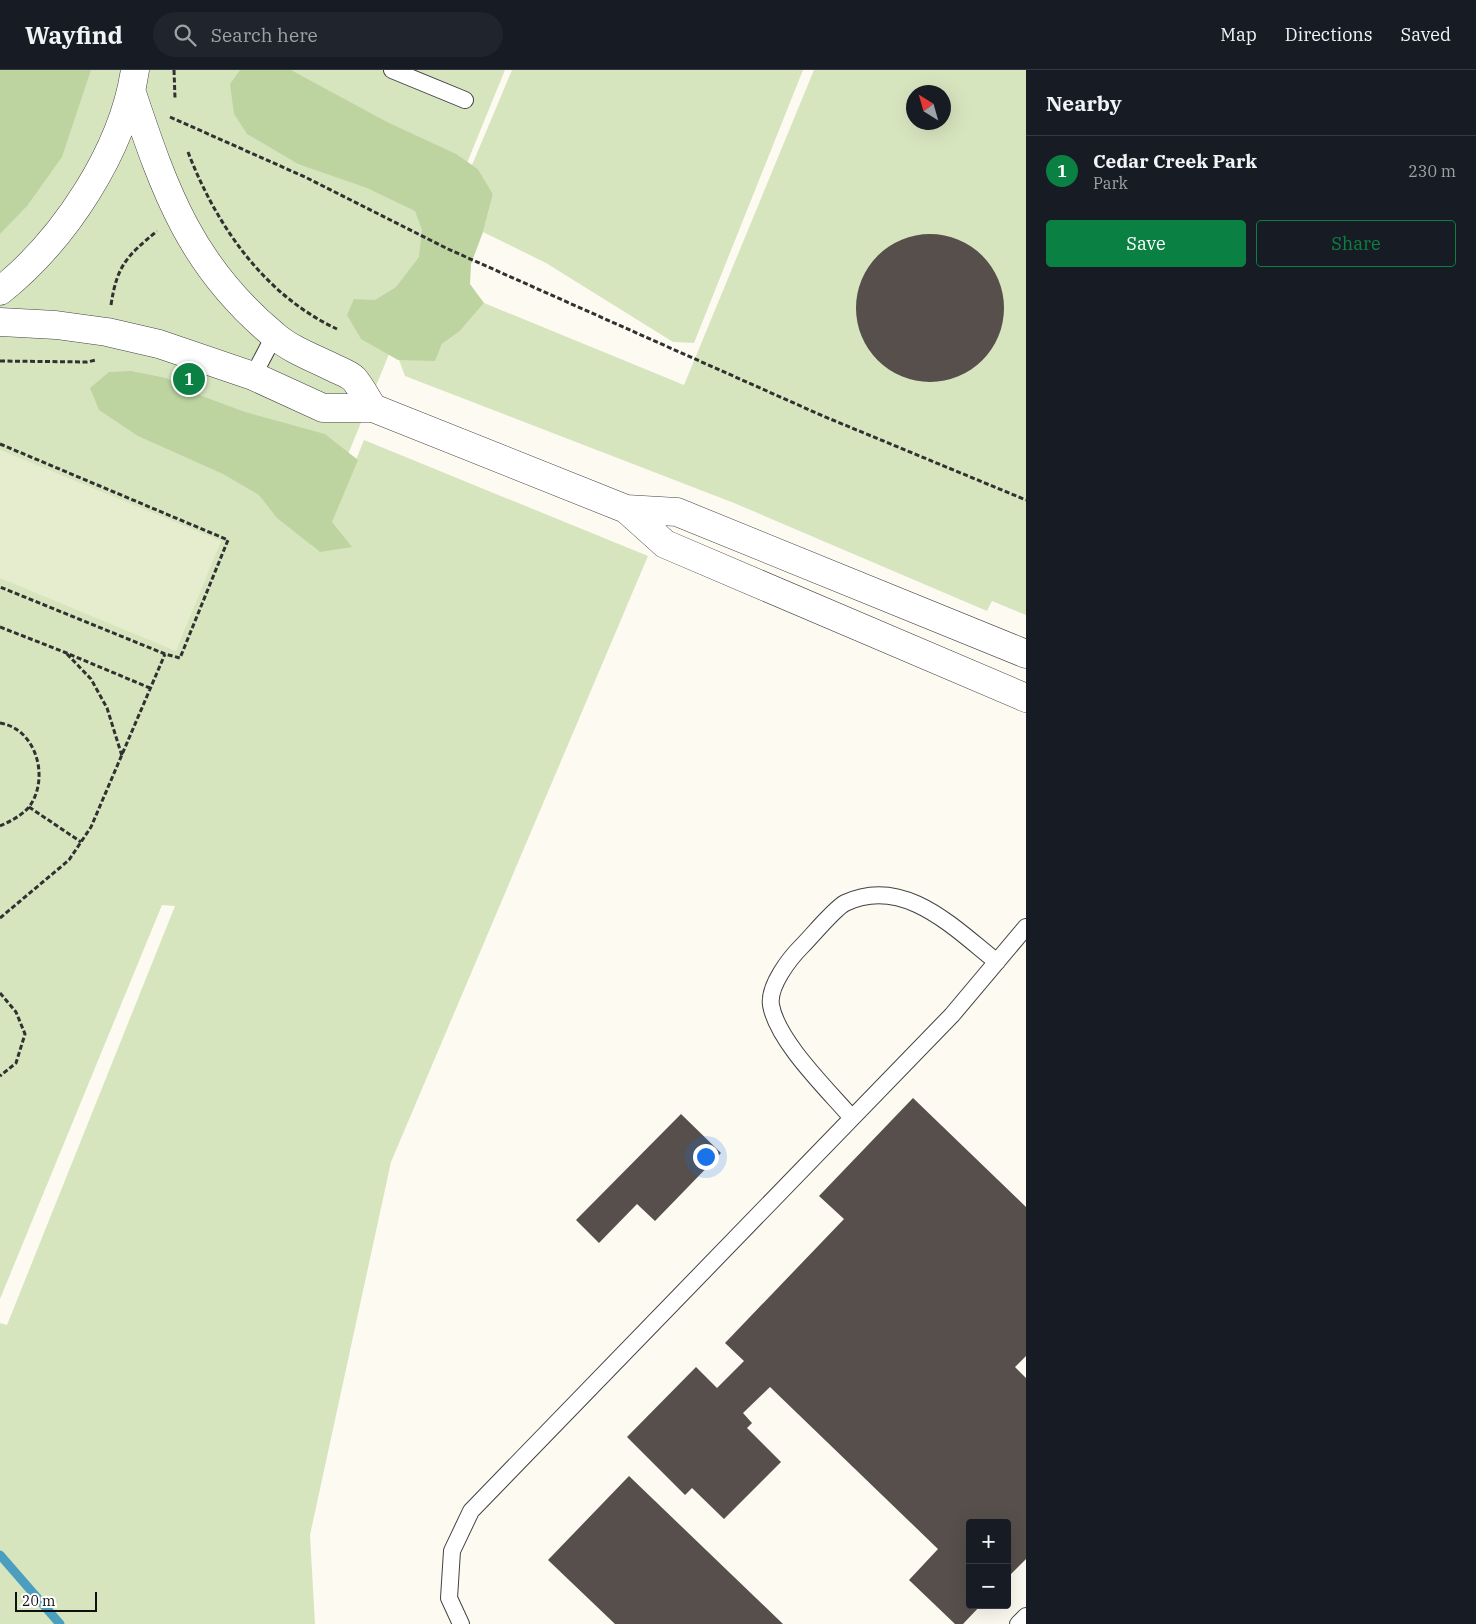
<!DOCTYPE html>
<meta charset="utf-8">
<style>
:root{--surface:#171b24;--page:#20242c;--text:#f1f3f6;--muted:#9ea1a6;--line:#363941;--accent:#0b8043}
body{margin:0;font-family:"IBM Plex Serif",serif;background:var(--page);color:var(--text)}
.controls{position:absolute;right:15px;bottom:15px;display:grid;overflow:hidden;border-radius:5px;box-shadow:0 5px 20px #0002}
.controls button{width:45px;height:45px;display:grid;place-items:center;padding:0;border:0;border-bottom:1px solid var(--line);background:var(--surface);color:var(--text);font:25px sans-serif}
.compass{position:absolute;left:906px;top:15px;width:45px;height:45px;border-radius:50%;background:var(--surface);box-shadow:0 5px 20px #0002;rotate:323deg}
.scale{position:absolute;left:15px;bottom:12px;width:82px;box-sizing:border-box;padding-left:5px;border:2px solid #0f0f0f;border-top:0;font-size:14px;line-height:18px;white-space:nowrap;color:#0f0f0f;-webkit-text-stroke:4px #fff;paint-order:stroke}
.you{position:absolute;left:705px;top:1086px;width:18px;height:18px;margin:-12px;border:4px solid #fff;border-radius:50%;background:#1a73e8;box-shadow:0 0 0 8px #1a73e833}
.badge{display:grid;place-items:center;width:32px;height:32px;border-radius:50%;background:var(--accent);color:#fff;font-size:16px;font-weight:700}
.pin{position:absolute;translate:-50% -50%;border:2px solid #fff;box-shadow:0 1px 5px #0006}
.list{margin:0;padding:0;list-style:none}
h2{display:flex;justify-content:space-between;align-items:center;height:65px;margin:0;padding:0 20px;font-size:21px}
h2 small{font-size:16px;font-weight:400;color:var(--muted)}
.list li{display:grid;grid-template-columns:32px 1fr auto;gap:15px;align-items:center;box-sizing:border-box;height:70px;padding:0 20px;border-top:1px solid var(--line)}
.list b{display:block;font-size:19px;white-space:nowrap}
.list p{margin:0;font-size:16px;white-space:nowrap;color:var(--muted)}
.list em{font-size:16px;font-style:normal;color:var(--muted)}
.actions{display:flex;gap:10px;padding:15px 20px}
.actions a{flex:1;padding:11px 0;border:1px solid var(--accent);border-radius:5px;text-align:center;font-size:18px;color:var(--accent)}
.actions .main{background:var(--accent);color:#fff}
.icon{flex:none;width:28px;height:28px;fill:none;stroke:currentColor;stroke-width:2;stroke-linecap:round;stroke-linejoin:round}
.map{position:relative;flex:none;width:1026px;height:1554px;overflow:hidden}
header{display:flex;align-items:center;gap:30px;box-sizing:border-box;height:70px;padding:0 25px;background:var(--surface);border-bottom:1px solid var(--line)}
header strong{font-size:24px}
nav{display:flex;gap:28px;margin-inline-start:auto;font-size:18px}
.search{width:350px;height:45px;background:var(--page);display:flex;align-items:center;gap:12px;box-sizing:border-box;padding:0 18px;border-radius:28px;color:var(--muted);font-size:19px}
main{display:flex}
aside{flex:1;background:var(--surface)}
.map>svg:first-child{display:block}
</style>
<header>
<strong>Wayfind</strong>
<div class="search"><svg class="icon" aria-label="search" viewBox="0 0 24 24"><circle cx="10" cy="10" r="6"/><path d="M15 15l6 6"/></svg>Search here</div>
<nav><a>Map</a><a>Directions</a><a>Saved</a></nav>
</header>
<main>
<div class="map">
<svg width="1026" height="1554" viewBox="0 0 1026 1554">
<rect width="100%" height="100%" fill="#fdfaf2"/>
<path fill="#d7e5bf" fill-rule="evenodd" d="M0 0H505L311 475 319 481 364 370 648 486 391 1092 310 1465 315 1554H0V1253L7 1255 175 836 162 835 0 1229Z
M512 0H803L694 273 673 272 546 193 483 162 493 124 478 99 472 95Z
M814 0H1026V545L992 531 987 541 734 433 405 306 399 290H435L442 274 460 261 484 233 684 315ZM914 22H944V52H914Z"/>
<path fill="#bdd4a0" d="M0 0H91L62 87 27 136 0 164Z
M240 0H291L387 52 456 84 478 99 493 124 483 162 471 194 470 214 484 233 460 261 442 274 435 291 398 290 361 269 347 245 354 229 375 230 396 217 419 187 422 160 415 141 367 118 298 94 247 64 234 44 230 14Z
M131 301 166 308 202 326 245 342 325 364 358 390 332 452 352 477 320 482 277 448 259 425 223 404 138 366 99 340 90 318 109 302Z"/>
<path fill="#e6edcf" d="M0 380 221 471 176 581 0 508Z"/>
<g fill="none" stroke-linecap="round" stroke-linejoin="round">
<path stroke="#4b9ebe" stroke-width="9" d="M0 1485 60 1554"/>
</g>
<path fill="#564f4c" d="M856 238a74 74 0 1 1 148 0a74 74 0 1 1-148 0Z
M913 1028 1026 1137V1286L1015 1297 1026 1308V1489L1007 1508V1453H970V1535H981L963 1554H955L909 1510 938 1479 770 1317 743 1343 752 1353 747 1358 781 1392 724 1449 692 1418 685 1425 627 1367 696 1297 717 1318 744 1291 725 1273 844 1149 819 1126Z
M681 1044 721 1083 655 1151 637 1134 599 1173 576 1150Z
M629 1406 783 1554H615L548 1490Z"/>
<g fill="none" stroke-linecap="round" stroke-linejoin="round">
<defs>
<path id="lane" d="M392 0 465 30
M253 306 274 266
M852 1048C828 1020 777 971 771 935 768 916 790 888 802 876 812 866 834 839 845 833 904 805 954 858 997 892
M461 1554 449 1528 452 1481 471 1441 952 945 1026 857
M1018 1554 1026 1546"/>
<path id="street" d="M132 23C165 122 191 196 274 265 291 280 314 288 334 298 340 301 349 304 354 309 361 317 367 329 373 338
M0 221C64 170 123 81 135 0
M0 252 56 255 107 262 159 274 253 306 323 338H373L626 439 677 442 1026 584
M626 439 665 474 1026 628"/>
</defs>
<use href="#lane" stroke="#424242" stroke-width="18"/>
<use href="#street" stroke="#424242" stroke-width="29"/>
<path stroke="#313131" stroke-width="3" stroke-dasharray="5 2.5" stroke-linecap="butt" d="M174 0 175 28
M170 47 305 107 448 179 823 346 1026 430
M188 82C216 155 264 225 337 259
M111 235C117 195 127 186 157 161
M0 291 87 292 96 290
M0 374 228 470 180 588 165 584 0 517
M0 557 64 582 150 618
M67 584 91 609 107 638 122 686
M0 653C37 659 50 709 29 737 21 746 11 751 0 756
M29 737 81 772
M0 848 69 790 91 757 165 584
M0 923 16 942 25 964 16 993 0 1006"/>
<use href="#lane" stroke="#fff" stroke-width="16"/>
<use href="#street" stroke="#fff" stroke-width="28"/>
</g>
</svg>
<div class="controls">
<button>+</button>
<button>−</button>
</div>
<svg class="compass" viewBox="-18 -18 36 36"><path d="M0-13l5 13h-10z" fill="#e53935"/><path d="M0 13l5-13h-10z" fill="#9ea1a6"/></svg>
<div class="scale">20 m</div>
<div class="you"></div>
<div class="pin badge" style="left:189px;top:309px">1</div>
</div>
<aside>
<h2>Nearby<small></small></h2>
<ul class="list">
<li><span class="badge">1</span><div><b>Cedar Creek Park</b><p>Park</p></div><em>230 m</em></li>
</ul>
<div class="actions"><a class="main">Save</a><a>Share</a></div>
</aside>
</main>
